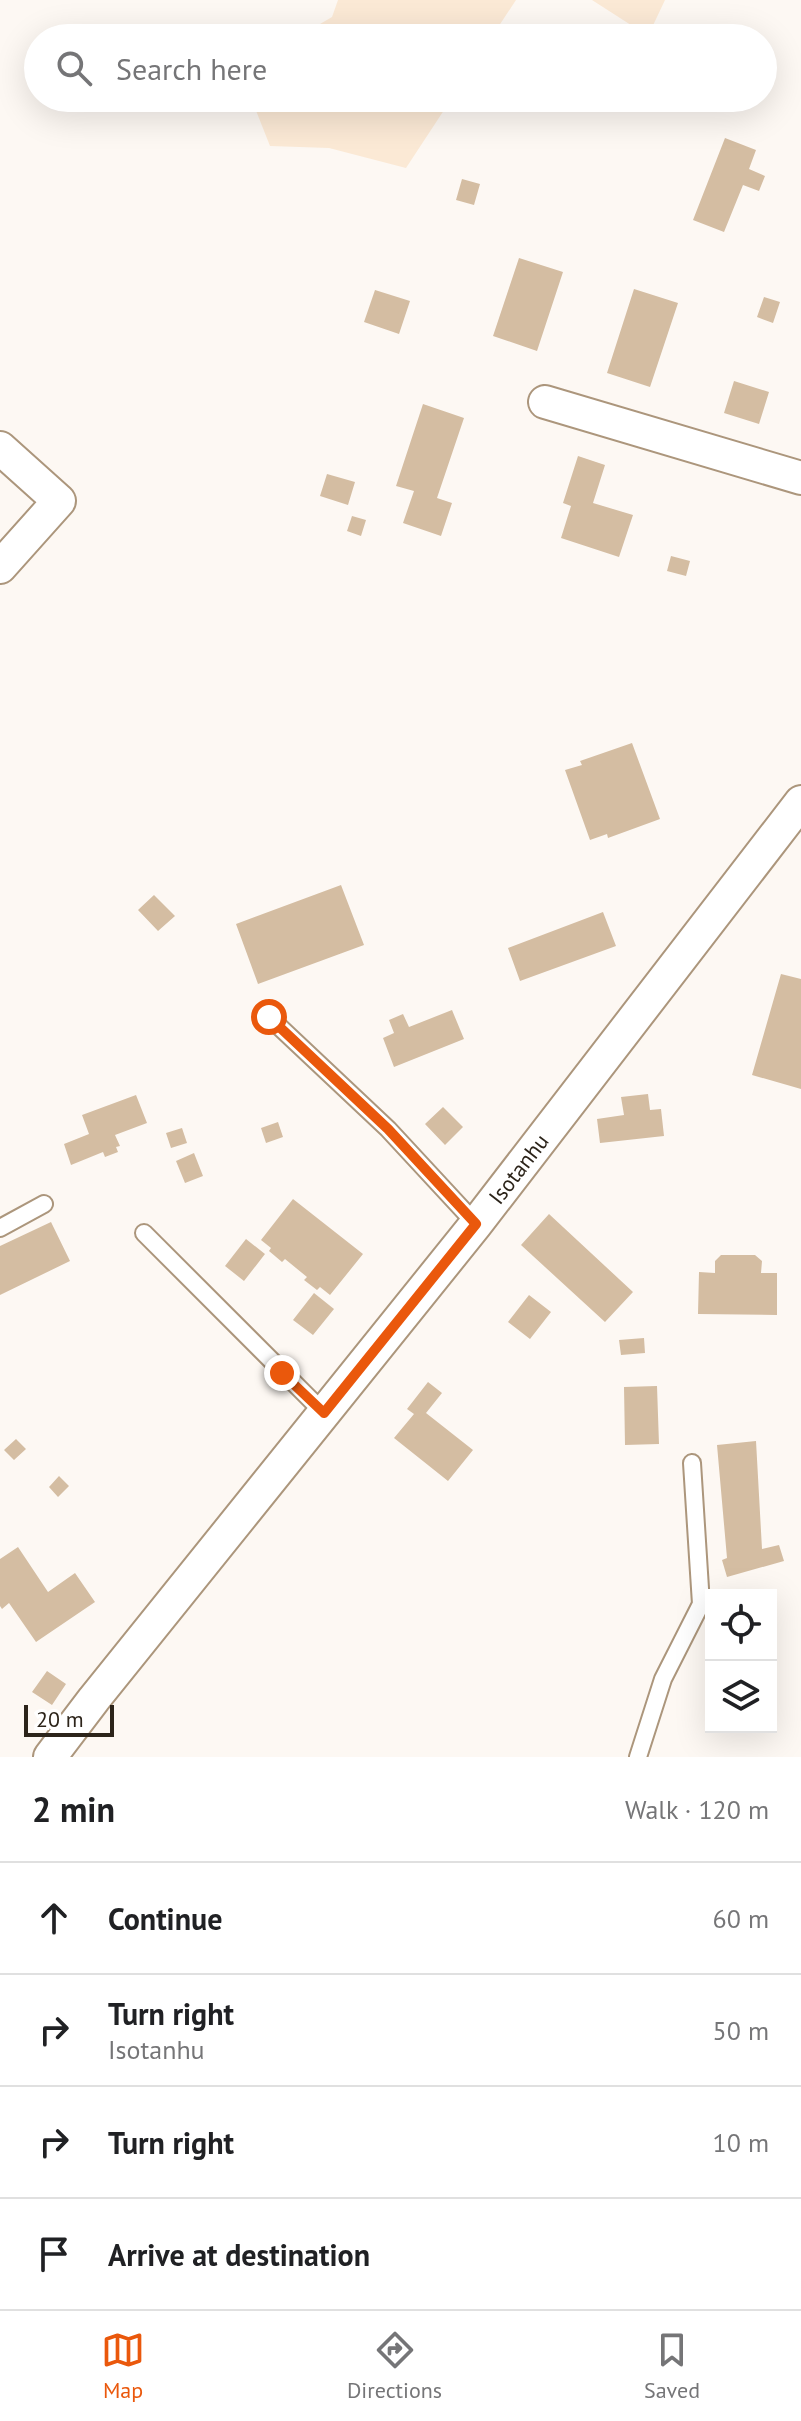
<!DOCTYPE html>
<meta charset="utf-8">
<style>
:root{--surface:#fff;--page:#f6f6f6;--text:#202124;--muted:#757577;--line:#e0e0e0;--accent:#ea580c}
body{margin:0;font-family:"PT Sans",sans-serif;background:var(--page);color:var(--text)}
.controls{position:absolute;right:24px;bottom:24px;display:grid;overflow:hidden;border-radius:0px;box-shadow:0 8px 32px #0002}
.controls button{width:72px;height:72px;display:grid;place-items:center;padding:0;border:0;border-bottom:2px solid var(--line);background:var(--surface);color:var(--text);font:40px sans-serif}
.scale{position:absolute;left:24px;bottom:20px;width:90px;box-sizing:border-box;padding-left:8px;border:4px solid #2c241a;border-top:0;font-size:22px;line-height:28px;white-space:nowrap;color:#2c241a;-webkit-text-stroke:6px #fff;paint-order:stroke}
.stop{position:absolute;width:24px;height:24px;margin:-18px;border:6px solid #ea580c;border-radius:50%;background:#fff}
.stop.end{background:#ea580c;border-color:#fff;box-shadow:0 2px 8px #0008}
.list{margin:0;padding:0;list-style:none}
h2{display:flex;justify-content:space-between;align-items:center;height:104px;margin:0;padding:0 32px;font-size:34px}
h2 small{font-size:26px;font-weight:400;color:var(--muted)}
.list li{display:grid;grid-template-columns:52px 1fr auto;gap:24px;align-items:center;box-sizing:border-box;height:112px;padding:0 32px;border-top:2px solid var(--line)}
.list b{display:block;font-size:30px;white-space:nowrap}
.list p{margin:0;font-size:26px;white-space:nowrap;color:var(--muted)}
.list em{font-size:26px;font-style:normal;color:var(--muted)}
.icon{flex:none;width:44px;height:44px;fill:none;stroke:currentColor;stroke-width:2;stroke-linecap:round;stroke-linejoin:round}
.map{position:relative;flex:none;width:801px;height:1757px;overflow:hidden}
.search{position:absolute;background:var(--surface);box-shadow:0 8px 32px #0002;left:24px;right:24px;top:24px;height:88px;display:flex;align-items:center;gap:20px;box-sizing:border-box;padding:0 28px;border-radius:44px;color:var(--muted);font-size:30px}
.sheet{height:552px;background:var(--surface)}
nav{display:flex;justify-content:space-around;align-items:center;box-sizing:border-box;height:112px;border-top:2px solid var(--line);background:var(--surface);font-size:22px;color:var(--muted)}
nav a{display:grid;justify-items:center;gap:4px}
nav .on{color:var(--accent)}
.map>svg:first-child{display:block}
</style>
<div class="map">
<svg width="801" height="1757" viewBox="0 0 801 1757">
<rect width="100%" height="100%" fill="#fdf8f3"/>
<path fill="#fbe9d5" d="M338 0H516L491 38H296L332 17Z
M592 0H665L648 36Z
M251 98H452L406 168 329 148 270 146Z"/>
<path fill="#d4bda2" d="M725 138 756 150 749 169 765 176 759 191 743 185 724 232 693 220Z
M462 179 480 184 474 205 456 200Z
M519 258 563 272 537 351 493 336Z
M634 289 678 303 650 387 607 373Z
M375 290 410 301 399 334 364 322Z
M764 297 780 302 773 323 757 317Z
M734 381 769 392 759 424 724 413Z
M423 404 464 418 437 498 452 503 441 536 403 523 414 491 396 486Z
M578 456 605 465 593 503 633 515 619 557 561 538 571 506 563 503Z
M327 474 355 482 348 505 320 496Z
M352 516 366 520 361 536 347 531Z
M671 556 690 561 686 576 667 571Z
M632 743 660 819 608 838 607 834 590 840 565 770 582 765 580 761Z
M341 885 364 945 258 984 236 924Z
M154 895 175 916 158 931 138 910Z
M603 912 616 946 520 981 508 948Z
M781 974 801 979V1089L752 1075Z
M452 1010 464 1039 394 1067 383 1038 394 1033 389 1020 403 1014 409 1027Z
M648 1094 650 1110 661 1109 664 1136 600 1143 597 1119 624 1115 621 1097Z
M136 1095 147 1123 115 1135 120 1146 116 1147 118 1152 105 1157 103 1152 71 1165 64 1144 89 1134 82 1115Z
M443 1107 463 1127 445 1145 425 1124Z
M278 1122 283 1137 266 1143 261 1128Z
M182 1128 187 1143 171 1148 166 1133Z
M194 1153 203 1176 185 1183 176 1161Z
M293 1199 363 1254 330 1295 320 1287 317 1290 304 1280 307 1277 285 1259 282 1262 269 1251 271 1248 261 1240Z
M549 1214 633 1292 605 1322 521 1245Z
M51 1222 70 1261 0 1295V1246Z
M246 1239 265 1254 244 1281 225 1266Z
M721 1255H755L762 1261 761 1273H777V1315L698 1314 699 1272 715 1273V1261Z
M314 1293 334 1309 313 1335 293 1320Z
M529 1295 551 1312 530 1339 508 1322Z
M644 1338 645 1353 621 1355 619 1340Z
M428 1382 442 1393 426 1413 473 1450 448 1481 394 1438 414 1414 407 1409Z
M657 1386 659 1444 625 1445 624 1387Z
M16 1439 26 1449 14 1460 4 1450Z
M756 1441 762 1549 779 1545 784 1561 727 1577 722 1560 727 1558 717 1445Z
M59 1476 69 1486 58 1497 49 1487Z
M18 1547 48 1592 75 1573 95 1602 36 1642 9 1603 2 1609 0 1606V1559Z
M47 1671 66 1684 52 1705 32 1692Z"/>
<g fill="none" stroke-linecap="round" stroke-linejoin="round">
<defs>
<path id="lane" d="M269 1017 388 1129 476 1224
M0 1228 44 1204
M144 1233 324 1413
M638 1757 663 1679 701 1604 692 1463"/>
<g id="street">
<path d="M545 402 801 478"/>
<path d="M0 448 59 501 0 567"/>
<path id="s1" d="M50 1757 94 1699 476 1224 801 802"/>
</g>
</defs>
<use href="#lane" stroke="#ac967c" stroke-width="20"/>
<use href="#street" stroke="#ac967c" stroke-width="36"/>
<use href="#lane" stroke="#fff" stroke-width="16"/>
<use href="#street" stroke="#fff" stroke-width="32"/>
</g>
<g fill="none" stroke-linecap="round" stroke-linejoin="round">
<path stroke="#ea580c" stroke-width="10" d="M269 1017 388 1129 476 1224 324 1413 282 1373"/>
</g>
<g text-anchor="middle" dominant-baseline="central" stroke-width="8" stroke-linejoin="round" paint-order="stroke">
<g font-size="22" fill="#2c241a" stroke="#fff">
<text stroke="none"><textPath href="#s1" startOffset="752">Isotanhu</textPath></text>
</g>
</g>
</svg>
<div class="controls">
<button><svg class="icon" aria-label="locate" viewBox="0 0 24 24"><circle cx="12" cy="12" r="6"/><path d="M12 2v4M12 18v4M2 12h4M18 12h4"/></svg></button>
<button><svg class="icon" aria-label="layers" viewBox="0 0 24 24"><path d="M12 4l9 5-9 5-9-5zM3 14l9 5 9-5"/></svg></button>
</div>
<div class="scale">20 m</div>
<div class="stop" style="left:269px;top:1017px"></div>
<div class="stop end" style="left:282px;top:1373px"></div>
<div class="search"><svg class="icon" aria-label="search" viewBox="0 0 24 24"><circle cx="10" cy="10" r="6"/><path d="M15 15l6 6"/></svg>Search here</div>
</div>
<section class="sheet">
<h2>2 min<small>Walk · 120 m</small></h2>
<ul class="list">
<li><svg class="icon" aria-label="ahead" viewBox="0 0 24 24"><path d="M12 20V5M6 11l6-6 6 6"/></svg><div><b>Continue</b></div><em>60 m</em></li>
<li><svg class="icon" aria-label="right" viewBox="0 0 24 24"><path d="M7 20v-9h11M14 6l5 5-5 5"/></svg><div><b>Turn right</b><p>Isotanhu</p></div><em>50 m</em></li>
<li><svg class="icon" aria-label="right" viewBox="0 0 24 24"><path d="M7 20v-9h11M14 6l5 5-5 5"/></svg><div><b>Turn right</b></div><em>10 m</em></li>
<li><svg class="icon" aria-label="arrive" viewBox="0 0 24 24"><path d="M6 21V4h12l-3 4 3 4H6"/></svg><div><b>Arrive at destination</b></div></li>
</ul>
</section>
<nav>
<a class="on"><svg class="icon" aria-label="map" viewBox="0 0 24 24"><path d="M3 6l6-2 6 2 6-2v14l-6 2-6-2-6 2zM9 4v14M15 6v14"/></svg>Map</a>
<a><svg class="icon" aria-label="directions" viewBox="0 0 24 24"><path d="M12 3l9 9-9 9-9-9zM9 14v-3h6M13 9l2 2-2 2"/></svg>Directions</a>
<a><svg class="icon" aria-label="saved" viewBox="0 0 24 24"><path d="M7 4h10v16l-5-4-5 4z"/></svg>Saved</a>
</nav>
